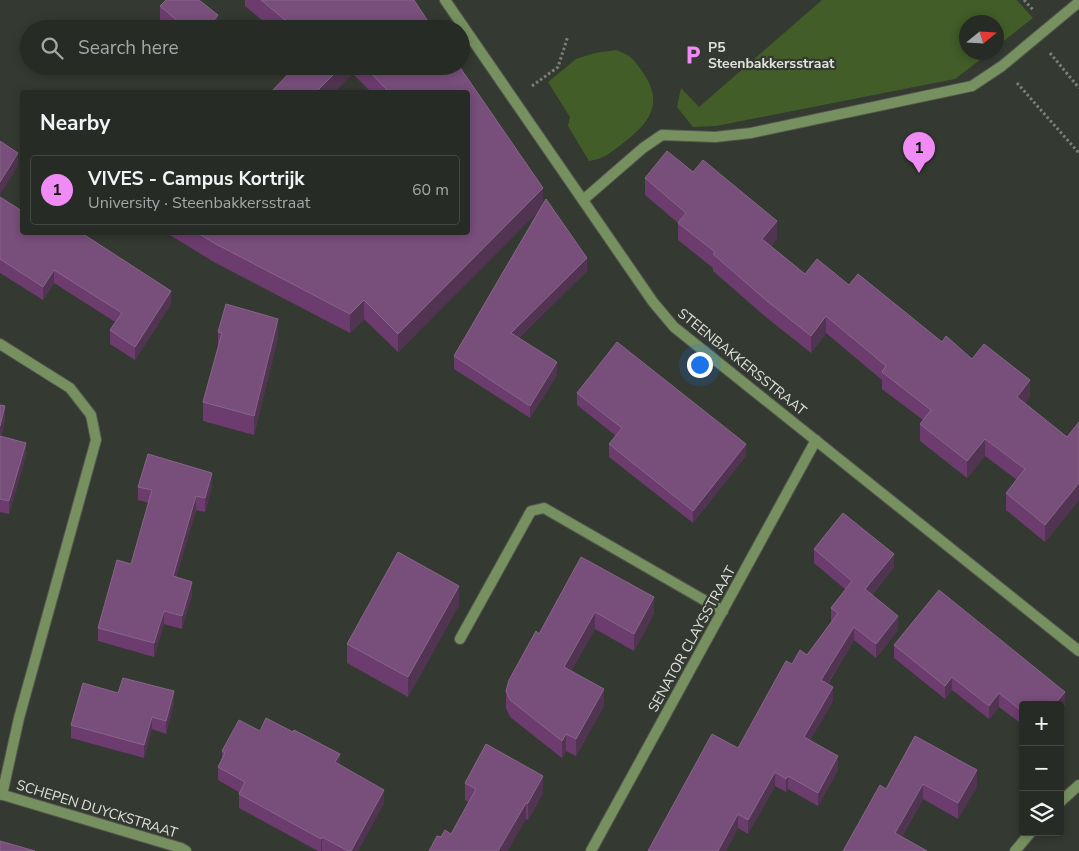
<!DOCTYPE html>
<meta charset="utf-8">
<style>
:root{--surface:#272b25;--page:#2f332d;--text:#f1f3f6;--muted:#a4a7a7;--line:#434742;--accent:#f08bf5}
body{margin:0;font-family:"Nunito Sans",sans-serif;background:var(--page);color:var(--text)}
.controls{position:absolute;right:15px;bottom:15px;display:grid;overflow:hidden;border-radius:5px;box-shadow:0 2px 8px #0003}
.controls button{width:45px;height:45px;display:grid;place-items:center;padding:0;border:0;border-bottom:1px solid var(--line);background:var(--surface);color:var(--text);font:25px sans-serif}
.compass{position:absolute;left:959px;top:15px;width:45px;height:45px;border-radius:50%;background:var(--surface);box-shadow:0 2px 8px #0003;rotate:72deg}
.you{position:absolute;left:699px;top:364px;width:18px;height:18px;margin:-12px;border:4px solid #fff;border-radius:50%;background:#1a73e8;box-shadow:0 0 0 8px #1a73e833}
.badge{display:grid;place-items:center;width:32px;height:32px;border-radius:50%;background:var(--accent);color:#111;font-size:16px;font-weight:700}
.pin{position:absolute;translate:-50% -41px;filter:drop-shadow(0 1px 2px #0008)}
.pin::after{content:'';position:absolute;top:26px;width:18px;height:15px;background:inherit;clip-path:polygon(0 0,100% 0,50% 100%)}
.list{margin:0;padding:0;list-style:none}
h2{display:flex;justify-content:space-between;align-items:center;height:65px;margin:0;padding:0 20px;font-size:21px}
h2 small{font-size:16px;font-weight:400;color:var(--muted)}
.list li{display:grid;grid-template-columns:32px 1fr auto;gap:15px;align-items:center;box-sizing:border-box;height:70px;margin:0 10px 10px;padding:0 10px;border:1px solid var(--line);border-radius:5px}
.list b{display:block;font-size:19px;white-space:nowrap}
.list p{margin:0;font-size:16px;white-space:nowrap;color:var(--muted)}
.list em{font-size:16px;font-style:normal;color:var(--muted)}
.icon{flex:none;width:28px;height:28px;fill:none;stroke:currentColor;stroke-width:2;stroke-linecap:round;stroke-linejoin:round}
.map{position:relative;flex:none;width:1079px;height:851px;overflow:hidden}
.search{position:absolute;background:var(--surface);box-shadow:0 2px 8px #0003;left:20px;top:20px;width:450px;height:55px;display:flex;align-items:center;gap:12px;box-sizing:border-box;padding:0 18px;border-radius:28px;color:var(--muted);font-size:19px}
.panel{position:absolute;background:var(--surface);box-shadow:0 2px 8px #0003;left:20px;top:90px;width:450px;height:145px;border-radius:5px}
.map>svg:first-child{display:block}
</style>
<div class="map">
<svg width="1079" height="851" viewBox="0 0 1079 851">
<rect width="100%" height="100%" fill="#343931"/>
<path fill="#425d28" d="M822 0H1017L1033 18 997 46 996 22H966V52L989 53 955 79 716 126 693 127 677 107 681 88 699 107Z
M616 50C631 56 632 57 642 71 665 103 650 123 622 144 610 153 604 159 589 161L568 126 570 117 548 82 576 59 595 53Z"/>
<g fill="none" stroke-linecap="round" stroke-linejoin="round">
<defs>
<path id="lane" d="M583 200 643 148 662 135 715 137 751 133 972 86 1002 66 1079 2
M460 639 531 511 544 508 723 611"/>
<path id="street" d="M445 0 653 302 674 327 1079 651
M0 344 70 388 91 415 96 440 19 718 2 795
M0 794 181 848 186 851
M1060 802 1079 785
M591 851 816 440
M1015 851 1031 832"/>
</defs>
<use href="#lane" stroke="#535750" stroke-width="12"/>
<use href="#street" stroke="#535750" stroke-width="12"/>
<path stroke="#7c8079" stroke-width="3" stroke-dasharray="2.5 2.5" stroke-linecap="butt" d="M1024 0 1034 11
M1050 53 1079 88
M1017 83 1079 153
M532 86 558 67 568 36"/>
<use href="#lane" stroke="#769060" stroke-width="10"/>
<use href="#street" stroke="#769060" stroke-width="10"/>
</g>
<path fill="#6c3c6e" d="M245 0H414L433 29H273L245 6Z
M160 6 218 29H171L160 20Z
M296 66H459L543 204 587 271 519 338 557 375 530 418 454 369V356L539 210 398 352 364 319 350 333 214 262 165 232H468V92H371L353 74Z
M693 172 777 238 771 246 805 274 849 285 942 342 972 359 1030 397 1025 403 1067 437 1079 422V500L1045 542 1006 510V493L1017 480 985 456 967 478 920 441V424L923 420 882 389V380L826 333 811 353 767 318 713 271V268L678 240V223L645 195V178Z
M0 197 22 232H86L84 236 171 304 135 360 110 344V330L115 322 54 283 43 300 0 273Z
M218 332 278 338 254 435 203 421V402L218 348Z
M577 393 746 456 693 523 609 457V444L616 436 577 405Z
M0 405 5 420 1 436 26 456 9 514 0 512Z
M212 486 205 512 196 510 176 577 192 595 182 629 164 624 154 657 98 641V628L131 564 149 503 138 500V487Z
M814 549 894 567 872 595 898 630 876 658 854 640 828 684 833 701 810 740 838 770 818 806 788 789 786 792 775 786 748 834 738 828 726 851H648L738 748 792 664 807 655 831 622V608L846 590 814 563Z
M581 557 654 614 634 651 595 629 571 671 604 706 576 756 566 751 562 758 510 717 506 708V691L539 634Z
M459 605 408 697 347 663V644Z
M894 645 1065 705 1060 711V705H1023V725L999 707 989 719 952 690 945 699 894 658Z
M118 693 174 704 166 734 152 729 144 758 71 738V725Z
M260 731 340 765 384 803 358 851H318L239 808V794L240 793 218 780V767L222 759V751Z
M915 736 977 786 958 819 923 799 902 837 843 851 886 789Z
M465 783 543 793 528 820 526 819 441 837 451 834 469 802 465 800Z"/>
<path fill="#503451" d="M218 15V29H207Z
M342 66H353V74L335 92H316Z
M18 153V166L0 195V182Z
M543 188V207L398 352V334Z
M777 221V238L762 256V239Z
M78 232H86L78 245Z
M587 258V271L511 346V333Z
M54 270V283L43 300V287Z
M171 291V304L135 360V347Z
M364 300V319L350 333V314Z
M826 316V333L811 353V336Z
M278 319V338L254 435V416Z
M557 362V375L530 418V406Z
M1030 380V397L1017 414V397Z
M5 406V420L0 439V426Z
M985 439V456L967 478V461Z
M26 443V456L9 514V501Z
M746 444V456L693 523V511Z
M212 473V486L205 512V498Z
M1079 483V500L1045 542V525Z
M196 496V510L173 590V576Z
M894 554V567L865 603V589Z
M192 582V595L182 629V616Z
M459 586V605L408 697V677Z
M654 597V614L634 651V634Z
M164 611V624L154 657V643Z
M595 612V629L564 684V667Z
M898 616V630L876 658V644Z
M854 627V640L821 694V680Z
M952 677V690L945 699V686Z
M833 687V701L804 751V737Z
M604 689V706L576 756V739Z
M174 691V704L166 734V721Z
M1065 692V705L1060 711V705H1054Z
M999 693V707L989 719V706Z
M152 717V729L144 758V745Z
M566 734V751L562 758V741Z
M340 754V768L335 762Z
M838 756V770L818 806V793Z
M977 770V786L958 819V803Z
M775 772V786L748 834V820Z
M543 776V793L528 820V803Z
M788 776V789L786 792V779Z
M923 784V799L895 849V833Z
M384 790V803L358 851H351Z
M526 803V819L508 851H498Z
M738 814V828L726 851H718Z
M322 837V851H321V839Z"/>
<path fill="#784e7a" stroke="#88658a" d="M166 0H199L218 15 207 29H187L160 6Z
M261 0H414L433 29H296Z
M296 66H342L316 92H271Z
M364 66H459L543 188 398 334 364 300 350 314 214 243 196 232H468V92H389Z
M0 141 18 153 0 182Z
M667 151 693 172 703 160 777 221 762 239 805 274 817 259 849 285 858 274 942 342 946 336 972 359 984 344 1030 380 1017 397 1067 437 1079 422V483L1045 525 1006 493 1025 469 985 439 967 461 920 424 931 410 882 372 886 366 826 316 811 336 767 301 713 254 715 252 678 223 686 213 645 178Z
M0 197 22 211V232H80L171 291 135 347 110 330 122 313 54 270 43 287 0 259Z
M546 199 587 258 511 333 557 362 530 406 454 356Z
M226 304 278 319 254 416 203 402 222 333 218 332Z
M617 342 746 444 693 511 609 444 622 428 577 393Z
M0 405 5 406 0 426Z
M0 436 26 443 9 501 0 499Z
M148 454 212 473 205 498 196 496 173 576 192 582 182 616 164 611 154 643 98 628 117 560 131 564 152 490 138 487Z
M843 513 894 554 865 589 898 616 876 644 854 627 821 680 833 687 804 737 838 756 818 793 788 776 786 779 775 772 748 820 738 814 718 851H648L712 734 738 748 786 661 792 664 800 650 807 655 838 613 831 608 852 581 814 549Z
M398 552 459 586 408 677 347 644Z
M581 557 654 597 634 634 595 612 564 667 604 689 576 739 566 734 562 741 510 700 506 691 509 680 536 631 539 634Z
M939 590 1065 692 1054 705H1023V712L999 693 989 706 952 677 945 686 894 645Z
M123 678 174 691 166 721 152 717 144 745 71 725 83 683 118 693Z
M266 718 293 732 294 730 340 754 335 762 384 790 351 851H348L322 837 321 839 239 794 245 782 218 767 225 753 222 751 239 720 260 731Z
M915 736 977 770 958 803 923 784 895 833 927 851H843L880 785 886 789Z
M486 744 543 776 528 803H526L498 851H429L437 836 441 837 445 830 451 834 476 789 465 783Z
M0 841 35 851H0Z"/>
<defs>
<symbol id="parking-bare" viewBox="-9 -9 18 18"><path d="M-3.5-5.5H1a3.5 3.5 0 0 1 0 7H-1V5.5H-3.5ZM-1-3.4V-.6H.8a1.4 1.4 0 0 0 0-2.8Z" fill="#f08bf5" stroke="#343931" stroke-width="2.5" paint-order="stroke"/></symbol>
</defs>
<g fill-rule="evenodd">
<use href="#parking-bare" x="679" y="41" width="28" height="28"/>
</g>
<g text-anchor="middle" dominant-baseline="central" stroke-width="4.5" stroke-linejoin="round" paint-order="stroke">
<g font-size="14" font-weight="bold" fill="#dfe2dd" stroke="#343931" text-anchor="start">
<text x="708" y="47">P5<tspan x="708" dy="16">Steenbakkersstraat</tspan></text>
</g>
<g font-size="14" fill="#dfe2dd" stroke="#343931">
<text transform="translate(742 362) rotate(39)">STEENBAKKERSSTRAAT</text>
<text transform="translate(692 639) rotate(-61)">SENATOR CLAYSSTRAAT</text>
<text transform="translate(97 809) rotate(17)">SCHEPEN DUYCKSTRAAT</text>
</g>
</g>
</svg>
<div class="controls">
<button>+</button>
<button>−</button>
<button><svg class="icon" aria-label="layers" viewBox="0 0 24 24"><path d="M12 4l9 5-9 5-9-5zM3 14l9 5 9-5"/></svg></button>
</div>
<svg class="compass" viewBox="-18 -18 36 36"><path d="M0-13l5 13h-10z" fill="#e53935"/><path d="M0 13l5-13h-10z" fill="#a4a7a7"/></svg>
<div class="you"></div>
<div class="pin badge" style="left:919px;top:173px">1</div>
<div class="search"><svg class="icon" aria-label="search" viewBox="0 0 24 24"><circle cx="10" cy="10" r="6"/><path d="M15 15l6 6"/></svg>Search here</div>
<section class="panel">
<h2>Nearby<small></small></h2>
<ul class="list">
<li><span class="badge">1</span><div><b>VIVES - Campus Kortrijk</b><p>University · Steenbakkersstraat</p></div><em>60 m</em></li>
</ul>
</section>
</div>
